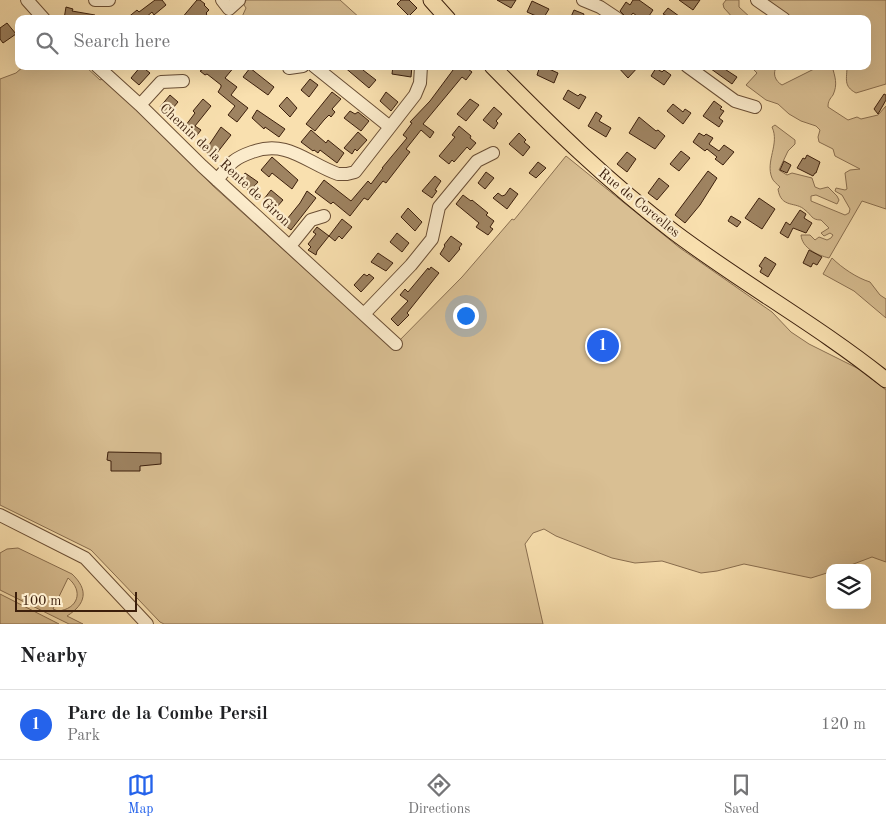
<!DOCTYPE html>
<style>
:root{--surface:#fff;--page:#f2f2f2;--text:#202124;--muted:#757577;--line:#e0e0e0;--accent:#2563eb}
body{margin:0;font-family:"Old Standard TT",serif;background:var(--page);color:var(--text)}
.controls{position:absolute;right:15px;bottom:15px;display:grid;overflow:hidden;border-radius:10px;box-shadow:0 5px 20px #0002}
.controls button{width:45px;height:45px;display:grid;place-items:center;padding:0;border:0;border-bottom:1px solid var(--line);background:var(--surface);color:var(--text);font:25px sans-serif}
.scale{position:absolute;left:15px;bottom:12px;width:122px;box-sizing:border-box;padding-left:5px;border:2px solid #3c1f0c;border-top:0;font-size:14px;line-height:18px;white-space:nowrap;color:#3c1f0c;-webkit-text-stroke:4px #fbebcb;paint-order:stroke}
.you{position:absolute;left:465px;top:315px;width:18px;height:18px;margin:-12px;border:4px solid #fff;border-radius:50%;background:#1a73e8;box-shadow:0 0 0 8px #1a73e833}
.badge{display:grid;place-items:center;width:32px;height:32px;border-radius:50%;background:var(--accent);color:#fff;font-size:16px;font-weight:700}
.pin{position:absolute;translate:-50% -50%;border:2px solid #fff;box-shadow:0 1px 5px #0006}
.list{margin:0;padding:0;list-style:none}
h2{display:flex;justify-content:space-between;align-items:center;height:65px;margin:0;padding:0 20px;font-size:21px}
h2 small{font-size:16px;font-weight:400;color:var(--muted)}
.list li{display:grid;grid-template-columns:32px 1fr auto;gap:15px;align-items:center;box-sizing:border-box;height:70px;padding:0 20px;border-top:1px solid var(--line)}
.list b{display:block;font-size:19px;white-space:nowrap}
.list p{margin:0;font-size:16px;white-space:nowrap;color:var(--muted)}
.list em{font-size:16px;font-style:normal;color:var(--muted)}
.icon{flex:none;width:28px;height:28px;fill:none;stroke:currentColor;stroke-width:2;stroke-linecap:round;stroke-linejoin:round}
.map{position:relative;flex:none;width:886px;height:624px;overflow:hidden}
.search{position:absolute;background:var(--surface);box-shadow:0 5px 20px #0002;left:15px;right:15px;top:15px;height:55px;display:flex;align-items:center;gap:12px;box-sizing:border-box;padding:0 18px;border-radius:10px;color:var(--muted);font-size:19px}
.sheet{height:135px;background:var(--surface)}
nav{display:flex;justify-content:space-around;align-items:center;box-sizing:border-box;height:70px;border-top:1px solid var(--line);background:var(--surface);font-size:14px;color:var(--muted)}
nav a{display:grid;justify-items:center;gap:2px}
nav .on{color:var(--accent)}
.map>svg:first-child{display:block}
</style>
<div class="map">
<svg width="886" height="624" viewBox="0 0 886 624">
<rect width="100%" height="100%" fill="#f9e0af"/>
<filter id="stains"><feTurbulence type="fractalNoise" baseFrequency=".004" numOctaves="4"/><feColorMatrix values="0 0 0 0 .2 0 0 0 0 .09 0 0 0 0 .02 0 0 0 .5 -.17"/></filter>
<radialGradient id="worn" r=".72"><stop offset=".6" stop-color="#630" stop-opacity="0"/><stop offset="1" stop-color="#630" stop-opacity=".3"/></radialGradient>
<path fill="#d9bf93" stroke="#8a6f50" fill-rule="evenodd" d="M246 0H340L361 19H241L246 8 244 5Z
M726 0H739V7L752 19H734L724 8 723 4Z
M764 0H886V84L856 93C843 86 847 79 847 66H867V19H790Z
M24 66H85L100 80 104 78 213 186 392 348 462 277 512 219 514 220 566 156 680 248 772 312 791 332 809 344 859 369 886 390V562L872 557 843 568H830V572L811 578 744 564 717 571 701 573 662 561 635 563 612 558 556 536 544 529 533 533 525 544 543 624H164L160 622 91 550 0 505V79L16 73Z
M750 66H777C772 73 775 81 782 85L820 66H832C835 77 838 84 833 95 830 99 828 101 828 107L848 120 857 117 861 119 878 115 886 106V209L862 201 829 258C817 255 802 248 801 235H810L815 240 819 237 827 240 831 238 833 235 830 233 824 236 821 233 829 228 821 220C811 220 812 215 805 210 796 201 781 209 778 189L780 187C777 184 773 181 772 178 765 161 780 144 772 127L775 125 795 140V144L788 151 779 170 787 175 792 173 812 178 815 187 820 189 828 187 837 196 839 200 837 204 816 195 811 196V201L845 215 849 213 850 209 842 195 835 191 836 188 845 190 847 189 845 173 850 170 860 169 835 156 833 149 819 142 818 137 820 130 816 126 801 121 789 114 778 104 766 100 746 85 757 73Z
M832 258C842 268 857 278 870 282L880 295 886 299V318L854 291 823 274Z
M18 548 72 574C89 590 86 604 67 616L83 624H69L0 590V553L7 549ZM68 578C84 591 78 609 58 611L53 609Z
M0 594 59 624H0Z"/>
<path fill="#9e8361" stroke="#3c1f0c" d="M155 0H162L166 5 154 15 152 12 144 19H126L137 10 139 12Z
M197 0H200L205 4 204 5 209 10 206 13 207 14 203 19H181Z
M401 0H409L417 8 409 16 397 4Z
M497 0H516L511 8Z
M633 0H639L653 10 647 19H641L633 13 628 19 620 11 626 2 630 5Z
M679 0H700L693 10Z
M532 1 549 9 543 19 527 12Z
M66 7 73 9 72 11 95 15 94 19H64Z
M668 8 683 19H665L667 16 663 14Z
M574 10 584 14 582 19H570Z
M7 23 16 34 3 43 0 39V28Z
M141 66 150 73 139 85 131 78Z
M198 66H235L225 78 237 87 231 95 248 108 237 122 228 115 235 106 218 92 221 87V85L207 74 205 75 200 71 202 70Z
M343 66H366L363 70 376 80 369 88Z
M393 66H412L411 77 392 74Z
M456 66H464L472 72 466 80 462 77 423 124 434 132 430 138 421 130 406 149 410 152 386 183 383 181 368 200 364 198 350 216 333 202 331 204 315 192 324 180 351 201 368 181 371 184 383 168H382L407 138 403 135 412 123 410 122 430 101Z
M540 66H550L549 69 558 73 554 83 537 75Z
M617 66H639L628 78Z
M707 66H720L737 77 732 84Z
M250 68 274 87 268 95 243 77Z
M656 68 662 72 664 70 671 75 664 85 651 76Z
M310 79 318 85 309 97 301 90Z
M568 90 578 96 580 94 586 97 579 109 563 99Z
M332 92 341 99 332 109 335 112 331 117 329 115 324 120 315 131 306 124Z
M386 92 398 102 391 111 380 101Z
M884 94 886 95V100L878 114 874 109Z
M170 95 178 102 168 114 160 107Z
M287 97 297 108 290 117 279 106Z
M203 99 211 106 195 126 201 130 194 139 183 129 195 113 193 111Z
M470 99 479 105 466 121 457 114Z
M714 101 722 107 720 109 724 111 719 118 723 121 719 127 703 116Z
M673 104 683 112 685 109 691 113 683 124 667 111Z
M494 107 502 114 496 121 498 123 494 129 483 120Z
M257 110 285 129 279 137 265 127 264 129 252 118Z
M350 111 355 114 358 112 369 121 361 131 344 118Z
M596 112 602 116 599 121 611 128 606 137 588 126Z
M639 117 656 131 658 130 665 136 655 149 629 133Z
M459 126 471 136 470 138 476 143 470 150 467 147 454 162 452 160 449 164 439 156 455 137 452 135Z
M221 127 231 135 213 158 205 151Z
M311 130 326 143 328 140 344 153 337 163 320 150 318 153 314 150 313 151 301 142Z
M358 132 367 140 357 151 355 149 352 154 344 148Z
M519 133 526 140 524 142 530 147 523 156 509 144Z
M699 133 704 136 706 134 713 138 709 144 719 151 724 145 734 152 723 165 715 159 717 157 707 149 705 151 693 142Z
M681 151 690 158 679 171 670 164Z
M627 152 636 159 627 172 617 164Z
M807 155 820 162 816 173H815L813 176 797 168 803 158 805 159Z
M272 157 298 180 292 189 272 173 269 177 261 170Z
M784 161 791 165 787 173 780 170Z
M538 162 546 168 536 178 529 173Z
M708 171 717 178 700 205 685 223 675 215Z
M486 172 494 178 485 189 478 183Z
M245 173 258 182 250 191 238 182Z
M435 176 441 181 435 190 437 191 432 198 422 191Z
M659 178 669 186 657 200 648 193Z
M510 188 518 194 507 209 493 198 498 193 502 196 505 195Z
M271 190 283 200 276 208 264 199Z
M307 191 316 198 291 230 283 224 300 203Z
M463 195 471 201 472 200 488 213 486 215 494 221 490 227 493 229 488 235 476 227 479 223 456 204Z
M759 198 775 209 762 229 745 218Z
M408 208 422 222 415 231 401 217Z
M800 210 806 214 804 218 812 223 806 233 793 228 788 238 780 233 786 222 790 225Z
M731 216 741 222 737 227 728 221Z
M342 219 352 227 342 239 339 236 335 241 329 236 317 251 316 255 308 250 311 247 308 244 316 234 313 232 317 227 329 236Z
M397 233 409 243 402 252 390 242Z
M451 236 462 244 459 248 460 249 449 262 440 254 445 246 444 245Z
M809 250 822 257 817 265 813 263 811 267 803 263Z
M378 253 393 263 386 271 371 262Z
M765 257 776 264 768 277 760 272 762 268 759 266Z
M431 267 439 273 407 313 409 315 398 326 391 319 408 301 400 295 405 289 408 292 428 268 429 270Z
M364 274 367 276 369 274 374 278 361 292 354 285Z
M108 452 161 453V464L140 466V471H111V461L107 460Z"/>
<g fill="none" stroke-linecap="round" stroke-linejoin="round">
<defs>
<path id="minor" d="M27 0 44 19
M95 0H109
M222 0 229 9 239 0
M583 0 600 7 618 19
M757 0 784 19
M97 66 140 105 202 166 396 344
M314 66 390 127
M687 66 735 101 755 107
M289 68 303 66
M140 105 161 82 183 81
M217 180C230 164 232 159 252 152 287 139 307 163 338 174H347L355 172 415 95 420 83 421 66
M290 246 311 220 324 216
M364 314 411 265 432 239 439 207 477 161 493 153
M0 515 85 558 147 624"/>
<path id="major" d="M431 0 448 19
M492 66C550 125 608 182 674 232 743 284 819 326 886 380"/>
</defs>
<use href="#minor" stroke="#6b4f35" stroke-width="14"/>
<use href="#major" stroke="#3c1f0c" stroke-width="17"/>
<use href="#minor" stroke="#fbebcb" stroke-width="12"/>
<use href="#major" stroke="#f9e0af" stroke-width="15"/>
</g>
<g text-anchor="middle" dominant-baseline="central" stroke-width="4.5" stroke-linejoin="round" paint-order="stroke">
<g font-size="14" fill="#3c1f0c" stroke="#fbebcb">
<text transform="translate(225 165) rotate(43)">Chemin de la Rente de Giron</text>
<text transform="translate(639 203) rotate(39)">Rue de Corcelles</text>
</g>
</g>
<rect width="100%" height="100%" filter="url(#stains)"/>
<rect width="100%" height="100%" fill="url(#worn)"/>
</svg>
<div class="controls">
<button><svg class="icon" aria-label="layers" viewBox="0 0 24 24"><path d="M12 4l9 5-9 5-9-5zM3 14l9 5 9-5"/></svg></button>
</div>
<div class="scale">100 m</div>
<div class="you"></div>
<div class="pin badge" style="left:603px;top:346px">1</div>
<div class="search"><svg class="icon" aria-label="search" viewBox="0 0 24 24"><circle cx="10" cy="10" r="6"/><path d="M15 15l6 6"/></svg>Search here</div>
</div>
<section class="sheet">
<h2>Nearby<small></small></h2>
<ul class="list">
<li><span class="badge">1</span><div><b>Parc de la Combe Persil</b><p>Park</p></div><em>120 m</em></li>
</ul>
</section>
<nav>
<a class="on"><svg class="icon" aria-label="map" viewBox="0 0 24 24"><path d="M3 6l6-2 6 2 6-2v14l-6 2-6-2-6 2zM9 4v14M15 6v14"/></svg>Map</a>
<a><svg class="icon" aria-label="directions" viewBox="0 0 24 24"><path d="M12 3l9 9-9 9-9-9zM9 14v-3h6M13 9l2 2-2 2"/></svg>Directions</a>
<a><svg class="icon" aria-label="saved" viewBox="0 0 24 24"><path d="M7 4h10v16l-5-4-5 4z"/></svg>Saved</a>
</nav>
